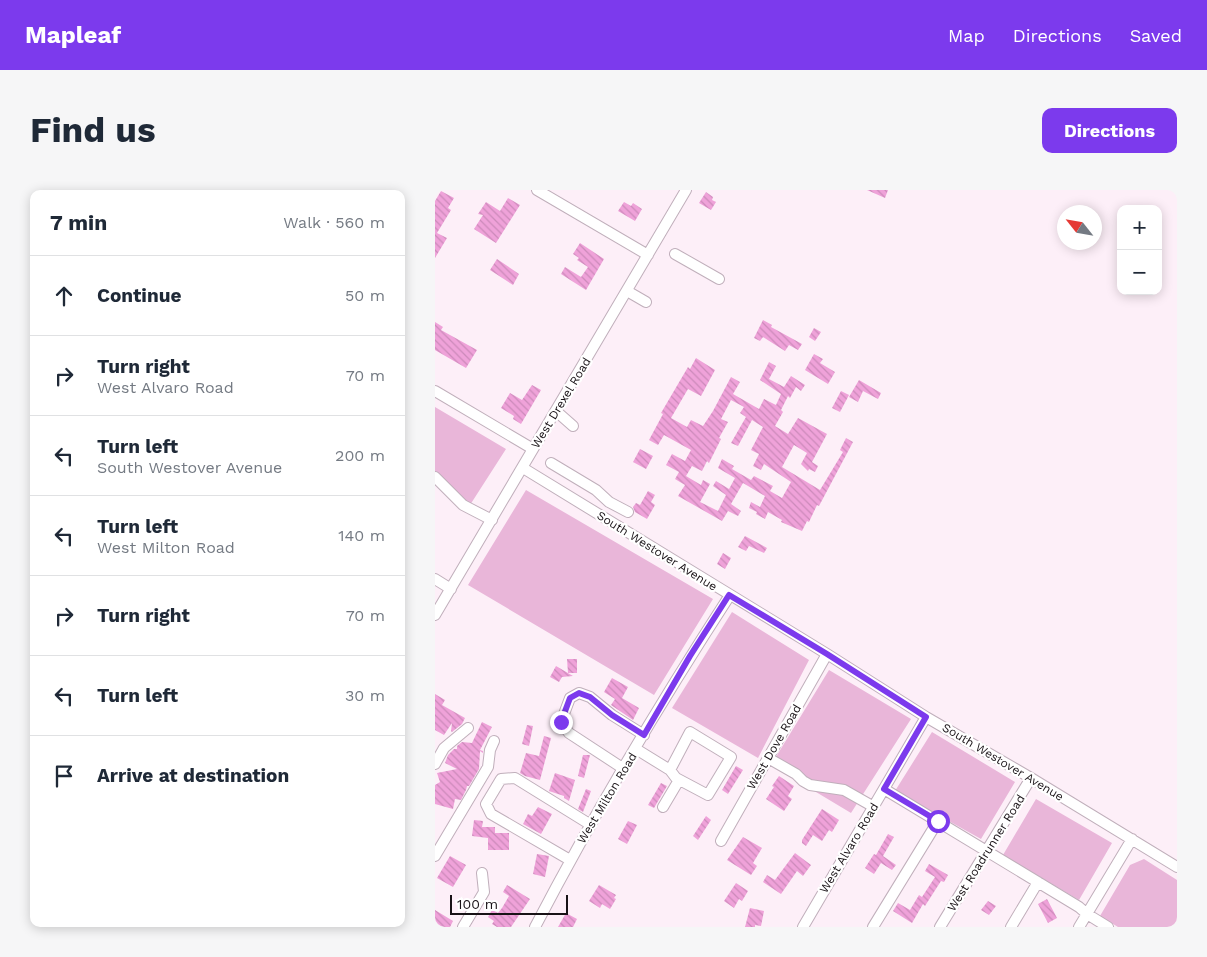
<!DOCTYPE html>
<meta charset="utf-8">
<style>
:root{--surface:#fff;--page:#f6f6f7;--text:#1f2937;--muted:#747a83;--line:#e0e1e3;--accent:#7c3aed}
body{margin:0;font-family:"Work Sans",sans-serif;background:var(--page);color:var(--text)}
.controls{position:absolute;right:15px;top:15px;display:grid;overflow:hidden;border-radius:10px;box-shadow:0 2px 12px #0003}
.controls button{width:45px;height:45px;display:grid;place-items:center;padding:0;border:0;border-bottom:1px solid var(--line);background:var(--surface);color:var(--text);font:25px sans-serif}
.compass{position:absolute;left:622px;top:15px;width:45px;height:45px;border-radius:50%;background:var(--surface);box-shadow:0 2px 12px #0003;rotate:301deg}
.scale{position:absolute;left:15px;bottom:12px;width:118px;box-sizing:border-box;padding-left:5px;border:2px solid #181216;border-top:0;font-size:14px;line-height:18px;white-space:nowrap;color:#181216;-webkit-text-stroke:4px #fff;paint-order:stroke}
.stop{position:absolute;width:15px;height:15px;margin:-11px;border:4px solid #7c3aed;border-radius:50%;background:#fff}
.stop.end{background:#7c3aed;border-color:#fff;box-shadow:0 1px 5px #0008}
.list{margin:0;padding:0;list-style:none}
h2{display:flex;justify-content:space-between;align-items:center;height:65px;margin:0;padding:0 20px;font-size:21px}
h2 small{font-size:16px;font-weight:400;color:var(--muted)}
.list li{display:grid;grid-template-columns:32px 1fr auto;gap:15px;align-items:center;box-sizing:border-box;height:80px;padding:0 20px;border-top:1px solid var(--line)}
.list b{display:block;font-size:19px;white-space:nowrap}
.list p{margin:0;font-size:16px;white-space:nowrap;color:var(--muted)}
.list em{font-size:16px;font-style:normal;color:var(--muted)}
.icon{flex:none;width:28px;height:28px;fill:none;stroke:currentColor;stroke-width:2;stroke-linecap:round;stroke-linejoin:round}
.map{position:relative;flex:none;width:742px;height:737px;overflow:hidden;border-radius:10px}
header{display:flex;align-items:center;gap:30px;box-sizing:border-box;height:70px;padding:0 25px;background:var(--accent);color:#fff}
header strong{font-size:24px}
nav{display:flex;gap:28px;margin-inline-start:auto;font-size:18px}
.intro{display:flex;align-items:center;justify-content:space-between;box-sizing:border-box;height:120px;padding:0 30px}
h1{margin:0;font-size:35px}
.button{padding:12px 22px;border-radius:10px;background:var(--accent);color:#fff;font-size:18px;font-weight:700}
main{display:flex;gap:30px;padding:0 30px}
aside{flex:1;background:var(--surface);border-radius:10px;box-shadow:0 2px 12px #0003}
.map>svg:first-child{display:block}
</style>
<header>
<strong>Mapleaf</strong>
<nav><a>Map</a><a>Directions</a><a>Saved</a></nav>
</header>
<div class="intro"><h1>Find us</h1><a class="button">Directions</a></div>
<main>
<aside>
<h2>7 min<small>Walk · 560 m</small></h2>
<ul class="list">
<li><svg class="icon" aria-label="ahead" viewBox="0 0 24 24"><path d="M12 20V5M6 11l6-6 6 6"/></svg><div><b>Continue</b></div><em>50 m</em></li>
<li><svg class="icon" aria-label="right" viewBox="0 0 24 24"><path d="M7 20v-9h11M14 6l5 5-5 5"/></svg><div><b>Turn right</b><p>West Alvaro Road</p></div><em>70 m</em></li>
<li><svg class="icon" aria-label="left" viewBox="0 0 24 24"><path d="M17 20v-9H6M10 6l-5 5 5 5"/></svg><div><b>Turn left</b><p>South Westover Avenue</p></div><em>200 m</em></li>
<li><svg class="icon" aria-label="left" viewBox="0 0 24 24"><path d="M17 20v-9H6M10 6l-5 5 5 5"/></svg><div><b>Turn left</b><p>West Milton Road</p></div><em>140 m</em></li>
<li><svg class="icon" aria-label="right" viewBox="0 0 24 24"><path d="M7 20v-9h11M14 6l5 5-5 5"/></svg><div><b>Turn right</b></div><em>70 m</em></li>
<li><svg class="icon" aria-label="left" viewBox="0 0 24 24"><path d="M17 20v-9H6M10 6l-5 5 5 5"/></svg><div><b>Turn left</b></div><em>30 m</em></li>
<li><svg class="icon" aria-label="arrive" viewBox="0 0 24 24"><path d="M6 21V4h12l-3 4 3 4H6"/></svg><div><b>Arrive at destination</b></div></li>
</ul>
</aside>
<div class="map">
<svg width="742" height="737" viewBox="0 0 742 737">
<defs>
<pattern id="building-back-hatch" width="6" height="6" patternUnits="userSpaceOnUse" patternTransform="scale(1.25)"><rect width="6" height="6" fill="#efa2d9"/><path d="M-1 5l2 2M0 0l6 6M5-1l2 2" fill="none" stroke="#cc8aba"/></pattern>
</defs>
<rect width="100%" height="100%" fill="#fdeff8"/>
<path fill="#e9b6d9" d="M0 217 71 259 35 315 0 295Z
M91 300 278 409 219 505 33 395Z
M297 422 374 470 323 568 237 518Z
M394 480 476 529 416 623 336 575Z
M497 542 580 592 546 649 460 601Z
M601 609 677 653 644 710 568 665Z
M709 669 742 690V737H683L665 726 695 675Z"/>
<path fill="url(#building-back-hatch)" fill-rule="evenodd" d="M432 0H453L450 8Z
M6 1 19 8 13 18 16 20 2 43 12 48 0 68V11Z
M271 2 278 7 277 10 281 12 276 20 264 13Z
M73 8 85 15 61 53 39 39 48 25 43 24 51 12 65 21Z
M189 12 196 16 198 13 207 19 200 31 183 21Z
M145 53 169 69 151 100 126 84 130 77 146 87 153 77 142 70 144 68 138 64Z
M62 69 84 84 78 95 55 80Z
M328 130 337 135 336 137 367 154 363 160 354 155 350 161 328 147 325 151 319 148Z
M0 132 8 137 6 140 42 160 31 178 0 160Z
M379 138 386 142 380 151 374 147Z
M379 164 388 169 385 173 400 182 393 194 370 180Z
M261 168 280 180 266 206 253 199 236 228 252 237 256 230 268 236 278 221 296 187 305 192 298 204 324 219 329 209 341 215 346 204 325 190 334 172 341 176 334 189 349 197 356 186 370 195 366 201 361 197 355 208 353 206 346 220 348 222 340 236 353 244 363 228 392 244 377 272 383 276 380 282 374 279 373 281 366 274 372 263 359 255 347 277 385 300 408 262 405 260 411 248 418 252 384 316 382 315 374 332 372 331 367 341 346 332 347 330 333 322 330 329 321 324 322 322 314 318 316 312 325 317 330 306 308 293 296 314 306 321 303 326 293 321 287 331 243 306 250 295 240 289 244 282 231 275 237 264 250 271 256 260 229 245 223 255 214 250 228 224 226 223 253 177 255 179ZM296 210 309 217 305 223 311 227 296 253 303 256 317 230 328 237 316 260 324 264 318 276 326 280 329 274 356 292 347 308 335 301 338 296 319 286 316 290 297 279 299 276 287 269 283 278 300 288 294 299 281 291 278 296 291 305 283 321 265 312 275 294 268 290 266 295 251 286 257 276 267 281 272 271 274 273 286 249 284 248 293 232 286 229Z
M424 190 446 203 443 209 428 201 423 212 414 207Z
M97 195 106 200 86 234 78 229 79 226 66 218 75 203 87 210Z
M406 201 414 205 405 222 397 218Z
M205 259 218 266 211 279 198 272Z
M213 301 220 305 216 312 220 315 212 329 200 322 198 317 201 313 205 315Z
M310 346 332 358 329 363 314 356 311 361 303 357Z
M288 363 296 368 290 379 282 374Z
M132 469H142V483H133Z
M121 476 138 486 127 487 124 492 115 487Z
M177 488 193 497 187 508 204 518 198 530 176 515 180 509 169 502Z
M0 504 10 510 7 515 30 528 27 534 17 542 16 541 17 533 9 545 0 540Z
M47 532 57 537 45 560 48 561V563L45 561 44 579 34 596H32L31 600 26 610 20 609 18 619 0 614V595L5 592 2 583 22 579 10 573 13 565 19 559H22V556L27 552 37 553Z
M92 535 98 536 94 556 87 554Z
M109 546 116 548 105 590 90 586 85 583 91 563 104 566Z
M148 565H155L149 588 143 586Z
M301 576 308 580 293 604 287 600Z
M120 583 140 590 134 611 129 608V606L114 601Z
M344 586 359 596 353 606 357 609 349 621 331 609 339 597 337 596Z
M226 593 232 596 219 618 213 615Z
M151 599 156 601 148 622 143 619Z
M103 617 117 624 106 644 88 634 93 624 97 626Z
M387 619 404 630 397 642 394 640 387 651 378 645 371 656 367 653V650Z
M271 626 276 630 263 650 258 646Z
M39 630 48 631 47 637H60V643H74V660H53V648L37 646Z
M193 631 202 635 192 654 183 649Z
M453 644 459 647 448 666 461 675 457 680 446 673 439 684 430 678 439 664 441 665Z
M308 647 327 658 318 673 322 676 316 685 292 670Z
M360 663 376 675 368 686 362 681 346 704 328 692 332 685 340 690Z
M102 664 114 666 110 687 98 684Z
M15 666 31 675 18 697 2 688Z
M494 674 513 685 509 692 506 691 490 716 488 714 477 733 458 721 463 713 475 720 484 705 487 707 500 687 490 681Z
M301 693 313 701 307 711 304 709 299 718 289 711Z
M72 695 95 709 76 737H62L57 734 59 731 53 727 57 720 63 723 67 718 74 706 68 702Z
M164 695 181 705 179 708 181 709 175 719 167 714 165 718 154 711Z
M612 709 622 728 613 733 603 714Z
M553 711 561 716 554 725 546 720Z
M315 718 329 721 326 736 320 735V737H310Z
M0 720 18 731 15 737H4L0 735Z
M131 723 142 729 138 737H123Z"/>
<g fill="none" stroke-linecap="round" stroke-linejoin="round">
<defs>
<path id="minor" d="M102 0 213 65
M240 64 284 89
M192 101 211 112
M0 201 98 259
M121 221 138 236
M116 273 161 300 174 312 193 322
M88 278 392 464 491 527 596 588 742 677
M0 287 28 315 57 330
M0 389 16 399
M0 425 251 0
M201 559 235 580 241 588 273 605 296 567 255 542 235 580
M333 568 361 584 368 591 375 595 409 600 439 617
M0 574 9 558 33 538
M189 579 134 543 126 532 135 508 144 503 155 507 177 525 209 545
M449 599 644 717 652 724 673 737
M228 617 244 590
M286 651 392 464
M0 666 53 577 55 560 59 551
M135 670 56 624 51 614 66 589 80 588 156 635
M28 737 49 702 47 683
M100 737C159 624 225 513 295 405
M368 737 491 527
M438 737 503 631
M505 737 596 588
M576 737 603 692
M644 737 697 649"/>
</defs>
<use href="#minor" stroke="#c0afbb" stroke-width="12"/>
<use href="#minor" stroke="#fff" stroke-width="10"/>
</g>
<g fill="none" stroke-linecap="round" stroke-linejoin="round">
<path stroke="#7c3aed" stroke-width="6" d="M126 532 135 508 144 503 155 507 177 525 209 545 255 466 294 405 392 464 491 527 449 599 503 631"/>
</g>
<g text-anchor="middle" dominant-baseline="central" stroke-width="4.5" stroke-linejoin="round" paint-order="stroke">
<g font-size="12" fill="#181216" stroke="#fff">
<text transform="translate(126 213) rotate(-59)">West Drexel Road</text>
<text transform="translate(222 361) rotate(32)">South Westover Avenue</text>
<text transform="translate(339 557) rotate(-60)">West Dove Road</text>
<text transform="translate(568 572) rotate(31)">South Westover Avenue</text>
<text transform="translate(172 608) rotate(-59)">West Milton Road</text>
<text transform="translate(414 658) rotate(-59)">West Alvaro Road</text>
<text transform="translate(551 663) rotate(-58)">West Roadrunner Road</text>
</g>
</g>
</svg>
<div class="controls">
<button>+</button>
<button>−</button>
</div>
<svg class="compass" viewBox="-18 -18 36 36"><path d="M0-13l5 13h-10z" fill="#e53935"/><path d="M0 13l5-13h-10z" fill="#747a83"/></svg>
<div class="scale">100 m</div>
<div class="stop" style="left:503px;top:631px"></div>
<div class="stop end" style="left:126px;top:532px"></div>
</div>
</main>
